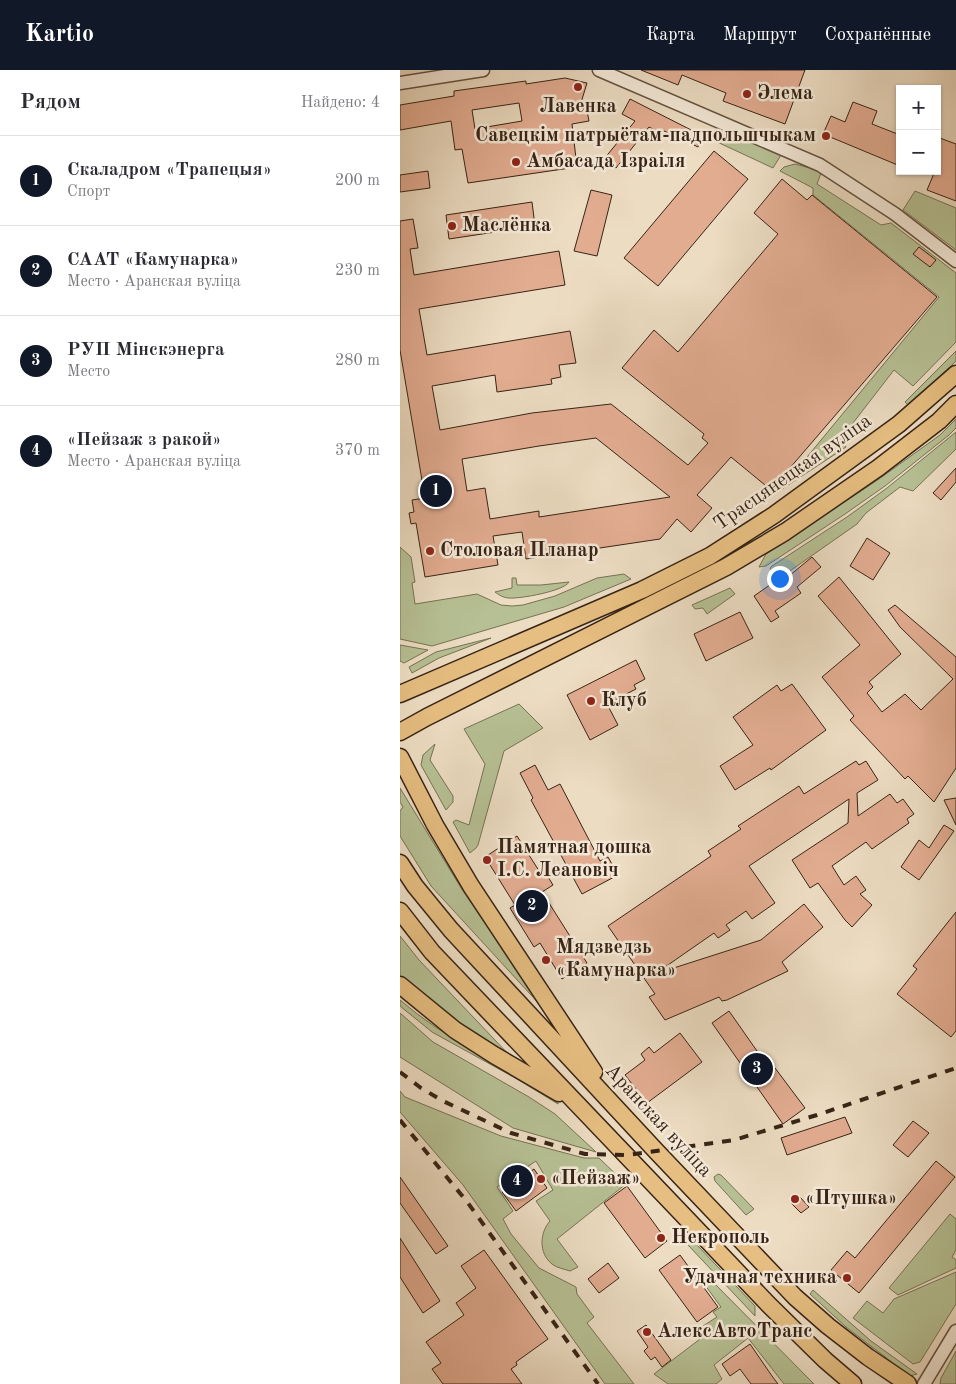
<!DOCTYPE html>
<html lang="ru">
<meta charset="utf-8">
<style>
:root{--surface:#fff;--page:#f2f2f3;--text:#2b2b33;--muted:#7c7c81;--line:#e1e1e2;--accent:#111827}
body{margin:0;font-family:"Old Standard TT",serif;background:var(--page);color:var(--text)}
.controls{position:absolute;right:15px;top:15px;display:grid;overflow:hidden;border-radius:0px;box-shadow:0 1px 4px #0004}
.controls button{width:45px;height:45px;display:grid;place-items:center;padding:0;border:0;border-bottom:1px solid var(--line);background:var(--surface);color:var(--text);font:25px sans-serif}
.you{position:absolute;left:379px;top:508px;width:18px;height:18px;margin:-12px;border:4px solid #fff;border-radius:50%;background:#1a73e8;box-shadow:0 0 0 8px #1a73e833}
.badge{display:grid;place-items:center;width:32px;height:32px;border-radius:50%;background:var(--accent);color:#fff;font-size:16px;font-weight:700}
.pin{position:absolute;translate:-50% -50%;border:2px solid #fff;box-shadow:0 1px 5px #0006}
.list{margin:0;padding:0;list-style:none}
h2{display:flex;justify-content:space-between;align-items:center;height:65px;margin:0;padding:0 20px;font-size:21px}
h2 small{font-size:16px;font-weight:400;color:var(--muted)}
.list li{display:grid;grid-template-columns:32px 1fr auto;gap:15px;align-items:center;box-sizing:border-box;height:90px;padding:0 20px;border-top:1px solid var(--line)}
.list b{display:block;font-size:19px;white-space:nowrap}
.list p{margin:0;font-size:16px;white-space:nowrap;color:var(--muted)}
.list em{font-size:16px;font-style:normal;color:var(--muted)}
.map{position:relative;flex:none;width:556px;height:1314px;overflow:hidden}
header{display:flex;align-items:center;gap:30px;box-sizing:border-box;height:70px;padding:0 25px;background:var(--accent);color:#fff}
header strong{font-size:24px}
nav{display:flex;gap:28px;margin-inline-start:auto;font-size:18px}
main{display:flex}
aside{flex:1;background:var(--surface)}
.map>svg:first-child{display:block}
</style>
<header>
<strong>Kartio</strong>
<nav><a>Карта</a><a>Маршрут</a><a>Сохранённые</a></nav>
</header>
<main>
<aside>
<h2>Рядом<small>Найдено: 4</small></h2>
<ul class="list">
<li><span class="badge">1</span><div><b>Скаладром «Трапецыя»</b><p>Спорт</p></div><em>200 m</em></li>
<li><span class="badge">2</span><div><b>СААТ «Камунарка»</b><p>Место · Аранская вуліца</p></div><em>230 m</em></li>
<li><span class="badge">3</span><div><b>РУП Мінскэнерга</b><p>Место</p></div><em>280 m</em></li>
<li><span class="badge">4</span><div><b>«Пейзаж з ракой»</b><p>Место · Аранская вуліца</p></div><em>370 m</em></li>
</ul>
</aside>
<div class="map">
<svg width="556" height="1314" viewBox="0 0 556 1314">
<rect width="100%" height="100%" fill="#ecdcc2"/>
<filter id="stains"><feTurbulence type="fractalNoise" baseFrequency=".004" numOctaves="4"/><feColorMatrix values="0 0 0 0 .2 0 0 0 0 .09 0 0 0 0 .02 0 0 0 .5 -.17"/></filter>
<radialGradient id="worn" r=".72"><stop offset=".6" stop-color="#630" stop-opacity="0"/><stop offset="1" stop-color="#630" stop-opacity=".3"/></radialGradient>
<path fill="#b6c094" stroke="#777254" d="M321 55 381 85 373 98 315 71Z
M395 94 410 98 421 103 417 114 481 155 491 153 556 203V272L513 316 494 300 446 362 443 371 446 377 379 421 539 227 413 125V118L380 101 384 97Z
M515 121 556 138V180L503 140Z
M556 281V291L509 336 505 332Z
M556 349V358L549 365 485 416 445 444 366 496 359 497 366 484 479 409 540 365Z
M556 362V379L513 421 500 417 466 443 457 454 377 510 370 498 372 496 447 447 487 418Z
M0 477 11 487 15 512 12 513 15 534 77 524 101 535 112 536 123 535 155 526 197 508 224 504 231 509 164 537 32 576 0 569Z
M112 508H116L117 515H141L169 512C164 521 120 529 109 528 104 528 99 525 95 522L112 518Z
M330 518 335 524 307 544 303 538 295 539 292 535Z
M91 568 39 588 12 603 9 597 36 582Z
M0 575 28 580 4 593 0 591Z
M119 634 143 658 104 681 78 775 76 778 70 783 53 752 56 750 69 755 85 694 64 659Z
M35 674 30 690 53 726V732L46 740 21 695 23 685Z
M0 718 63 821 142 937 31 816 0 766V741L3 737 0 732Z
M0 866 19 890 112 988 56 950 0 909Z
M0 930C43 967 94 992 142 1020L158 1032V1034L117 1009 32 962 0 936Z
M0 943 33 972 129 1027 155 1044 196 1082 113 1058 0 987Z
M0 1021 5 1027 101 1066 184 1088H199L226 1114 157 1169 178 1197 170 1201C164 1199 157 1198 152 1194 138 1183 140 1162 150 1151L136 1131 153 1120 136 1091 97 1117 113 1141 103 1149 111 1164 139 1198 176 1217 177 1224 194 1247 187 1253 234 1314H205L63 1115 0 1042Z
M318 1104 321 1105 354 1139 346 1145 315 1111 314 1107Z
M550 1144 556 1149V1180L552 1187 556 1190V1198L498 1225 489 1218Z
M290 1173 297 1175 355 1236V1246L287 1174Z
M556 1202V1234L520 1292 513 1294 453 1248 467 1231 483 1243 494 1229Z
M308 1207 414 1314H384L348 1268 314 1295 322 1309 316 1314H268L254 1304 308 1263 303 1256 317 1247 313 1242 321 1237 302 1211Z
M413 1220 471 1271 517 1304 510 1306 446 1257 410 1224Z
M556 1281V1314H540L541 1308Z"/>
<path fill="#e2ac91" stroke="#382415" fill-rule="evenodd" d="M241 0H405L385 54 323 31 326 23 282 5 278 15Z
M165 8 187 13 180 36H186L189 51 172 54 177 97 68 113 62 79 55 80 51 51 0 60V35L54 26V21L126 11V14ZM119 33 122 51 75 59 72 40Z
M230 29 303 66 298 77 262 60 261 63 249 57 216 98 204 89 235 51 222 44Z
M453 32 477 41 472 54 500 65V96L423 64 431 46 445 52Z
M537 67 556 74V131L527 120 535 101H537Z
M314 81 348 109 258 216 224 188Z
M28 101 30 118 0 122V105Z
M382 109 407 130 412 125 537 227 371 420 331 387 297 425 312 438 291 462 277 449 260 469 126 489 122 462 93 466 98 495 25 507 16 453 11 454 9 443 14 442 12 430 25 428 0 280V151L13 149 18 178 10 179 14 205 159 181 165 215 19 239 27 285 170 261 176 293 159 295 161 307 151 309 152 314 97 322 95 305 32 316 40 360 132 343 211 334 288 395 308 373 302 368 304 364 222 298 254 260 278 282 378 164 354 143ZM196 368 270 427 139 447V441L90 449 85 418 67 421 62 389 139 376Z
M191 120 212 125 197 186 174 181Z
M132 132 135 156 49 169 46 145Z
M519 177 536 190 530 197 513 184Z
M556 398V412L541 430 533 423Z
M467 468 490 483 473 510 450 496Z
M412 487 421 497 397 517 401 523 375 541 379 547 371 552 354 526 387 503 389 506Z
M439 507 501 584 469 612 473 617 467 623 482 642 505 624 521 640 553 609 500 557 488 540 495 535 556 587V698L534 732 508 706 505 709 450 650 454 646 422 607 460 575 418 526Z
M340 542 353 568 306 591 294 564Z
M236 590 245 609 234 615 236 619 207 634 218 655 190 670 167 625Z
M392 614 426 660 371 700 370 698 335 720 320 696 353 675 333 647 377 615 381 621Z
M456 691 459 695 466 691 478 710 457 723 458 746 490 724 497 733 503 729 514 744 507 749 509 753 472 779 466 772 432 796 444 815 456 806 466 820 460 824 472 835 452 857 445 850 418 813 410 818 392 790 448 753 449 729 349 796 375 833 352 849 346 841 326 855 330 860 318 868 314 863 255 904 361 870 404 834 423 857 382 892 388 901 327 930 322 931 319 927 265 950 249 927 255 924 208 856 311 786 308 781 341 759 338 756 399 716 404 724Z
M135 695 148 720 160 714 200 791 208 787 218 805 182 824 131 730 133 728 120 703Z
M556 728V755L544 730Z
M544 755 554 761 519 810 501 797 519 770 529 778Z
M117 766 141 804 145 802 153 815 142 822 187 893 162 909 140 873 134 877 110 838 115 835 85 787Z
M556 842V961L551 967 497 924 517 899 513 896Z
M329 941 371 1001 375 998 405 1038 383 1054 312 953Z
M280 963 302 992 247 1033 225 1005 245 990 241 984 249 977 254 983Z
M445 1047 452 1063 387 1085 381 1068Z
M513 1051 529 1063 508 1087 493 1075Z
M536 1091 555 1107 459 1223 431 1200 447 1181 455 1188Z
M134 1099 147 1118 116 1141 102 1122Z
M0 1107 48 1176 36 1184 0 1133Z
M227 1116 267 1171 245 1188 204 1133Z
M399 1126 409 1137 401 1143 391 1133Z
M0 1168 40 1231 23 1243 0 1207Z
M84 1180 148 1269 116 1292 117 1295 111 1299 122 1314H43L32 1299 41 1293 26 1272 64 1245 56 1233 76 1218 61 1196Z
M280 1185 318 1237 297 1252 259 1200Z
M208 1193 219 1208 199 1223 188 1209Z
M246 1255 271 1290 262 1297 255 1287 251 1290 244 1281 248 1277 237 1261Z
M350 1274 372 1306 378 1314H351L340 1299 330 1306 322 1294Z"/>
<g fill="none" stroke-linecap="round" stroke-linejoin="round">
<defs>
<path id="minor" d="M199 0 420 95 495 144 556 191
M0 13 83 0
M524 1314 556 1261"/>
<path id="major" d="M0 624 242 520 310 486 374 445 499 354 556 304
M0 662 27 647 326 497 385 462 478 398 539 351 556 334
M0 687 35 755 71 816 194 1002
M0 793 15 816 51 860 257 1082 395 1227 428 1256 468 1287 508 1314
M0 841 32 882 369 1235 425 1290 453 1314
M0 915 55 960 94 985 159 1023"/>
</defs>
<use href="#minor" stroke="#655240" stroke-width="15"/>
<use href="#major" stroke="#382415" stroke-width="19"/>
<use href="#minor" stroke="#f3e8d7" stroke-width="12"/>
<use href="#major" stroke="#e6be81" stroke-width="16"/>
<path stroke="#382415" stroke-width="4" stroke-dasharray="9 9" stroke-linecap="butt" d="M0 1002 21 1018 43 1031 111 1063 185 1084 227 1085 334 1070 417 1045 556 998
M0 1050 68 1133 198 1314"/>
</g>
<g fill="#8f2418" stroke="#f3e8d7" stroke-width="2">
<circle cx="178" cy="17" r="5"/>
<circle cx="347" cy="24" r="5"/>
<circle cx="426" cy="66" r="5"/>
<circle cx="116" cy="92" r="5"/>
<circle cx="52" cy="156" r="5"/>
<circle cx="30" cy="481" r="5"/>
<circle cx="191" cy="631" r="5"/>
<circle cx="87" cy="790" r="5"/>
<circle cx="146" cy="890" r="5"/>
<circle cx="141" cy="1109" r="5"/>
<circle cx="395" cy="1129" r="5"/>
<circle cx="261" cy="1168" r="5"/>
<circle cx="447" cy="1208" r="5"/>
<circle cx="247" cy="1262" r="5"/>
</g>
<g text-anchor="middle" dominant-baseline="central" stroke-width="5" stroke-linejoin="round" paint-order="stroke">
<g font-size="20" font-weight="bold" fill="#382415" stroke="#f3e8d7" text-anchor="start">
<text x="357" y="24">Элема</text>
<text x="178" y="37" text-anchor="middle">Лавенка</text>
<text x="416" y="66" text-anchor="end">Савецкім патрыётам-падпольшчыкам</text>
<text x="126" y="92">Амбасада Ізраіля</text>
<text x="62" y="156">Маслёнка</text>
<text x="40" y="481">Столовая Планар</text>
<text x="201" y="631">Клуб</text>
<text x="97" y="778">Памятная дошка<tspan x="97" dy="23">І.С. Леановіч</tspan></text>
<text x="156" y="878">Мядзведзь<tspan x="156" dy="23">«Камунарка»</tspan></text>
<text x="151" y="1109">«Пейзаж»</text>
<text x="405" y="1129">«Птушка»</text>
<text x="271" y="1168">Некрополь</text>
<text x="437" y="1208" text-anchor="end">Удачная техника</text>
<text x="257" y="1262">АлексАвтоТранс</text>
</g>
<g font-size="20" fill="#382415" stroke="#f3e8d7">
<text transform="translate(393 403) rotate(-35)">Трасцянецкая вуліца</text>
<text transform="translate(258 1051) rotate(47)">Аранская вуліца</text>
</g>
</g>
<rect width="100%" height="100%" filter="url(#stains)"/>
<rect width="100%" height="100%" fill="url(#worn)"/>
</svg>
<div class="controls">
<button>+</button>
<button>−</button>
</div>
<div class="you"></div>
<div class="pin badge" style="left:36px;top:421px">1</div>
<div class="pin badge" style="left:132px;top:836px">2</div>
<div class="pin badge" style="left:357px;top:999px">3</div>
<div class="pin badge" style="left:117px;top:1111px">4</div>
</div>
</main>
